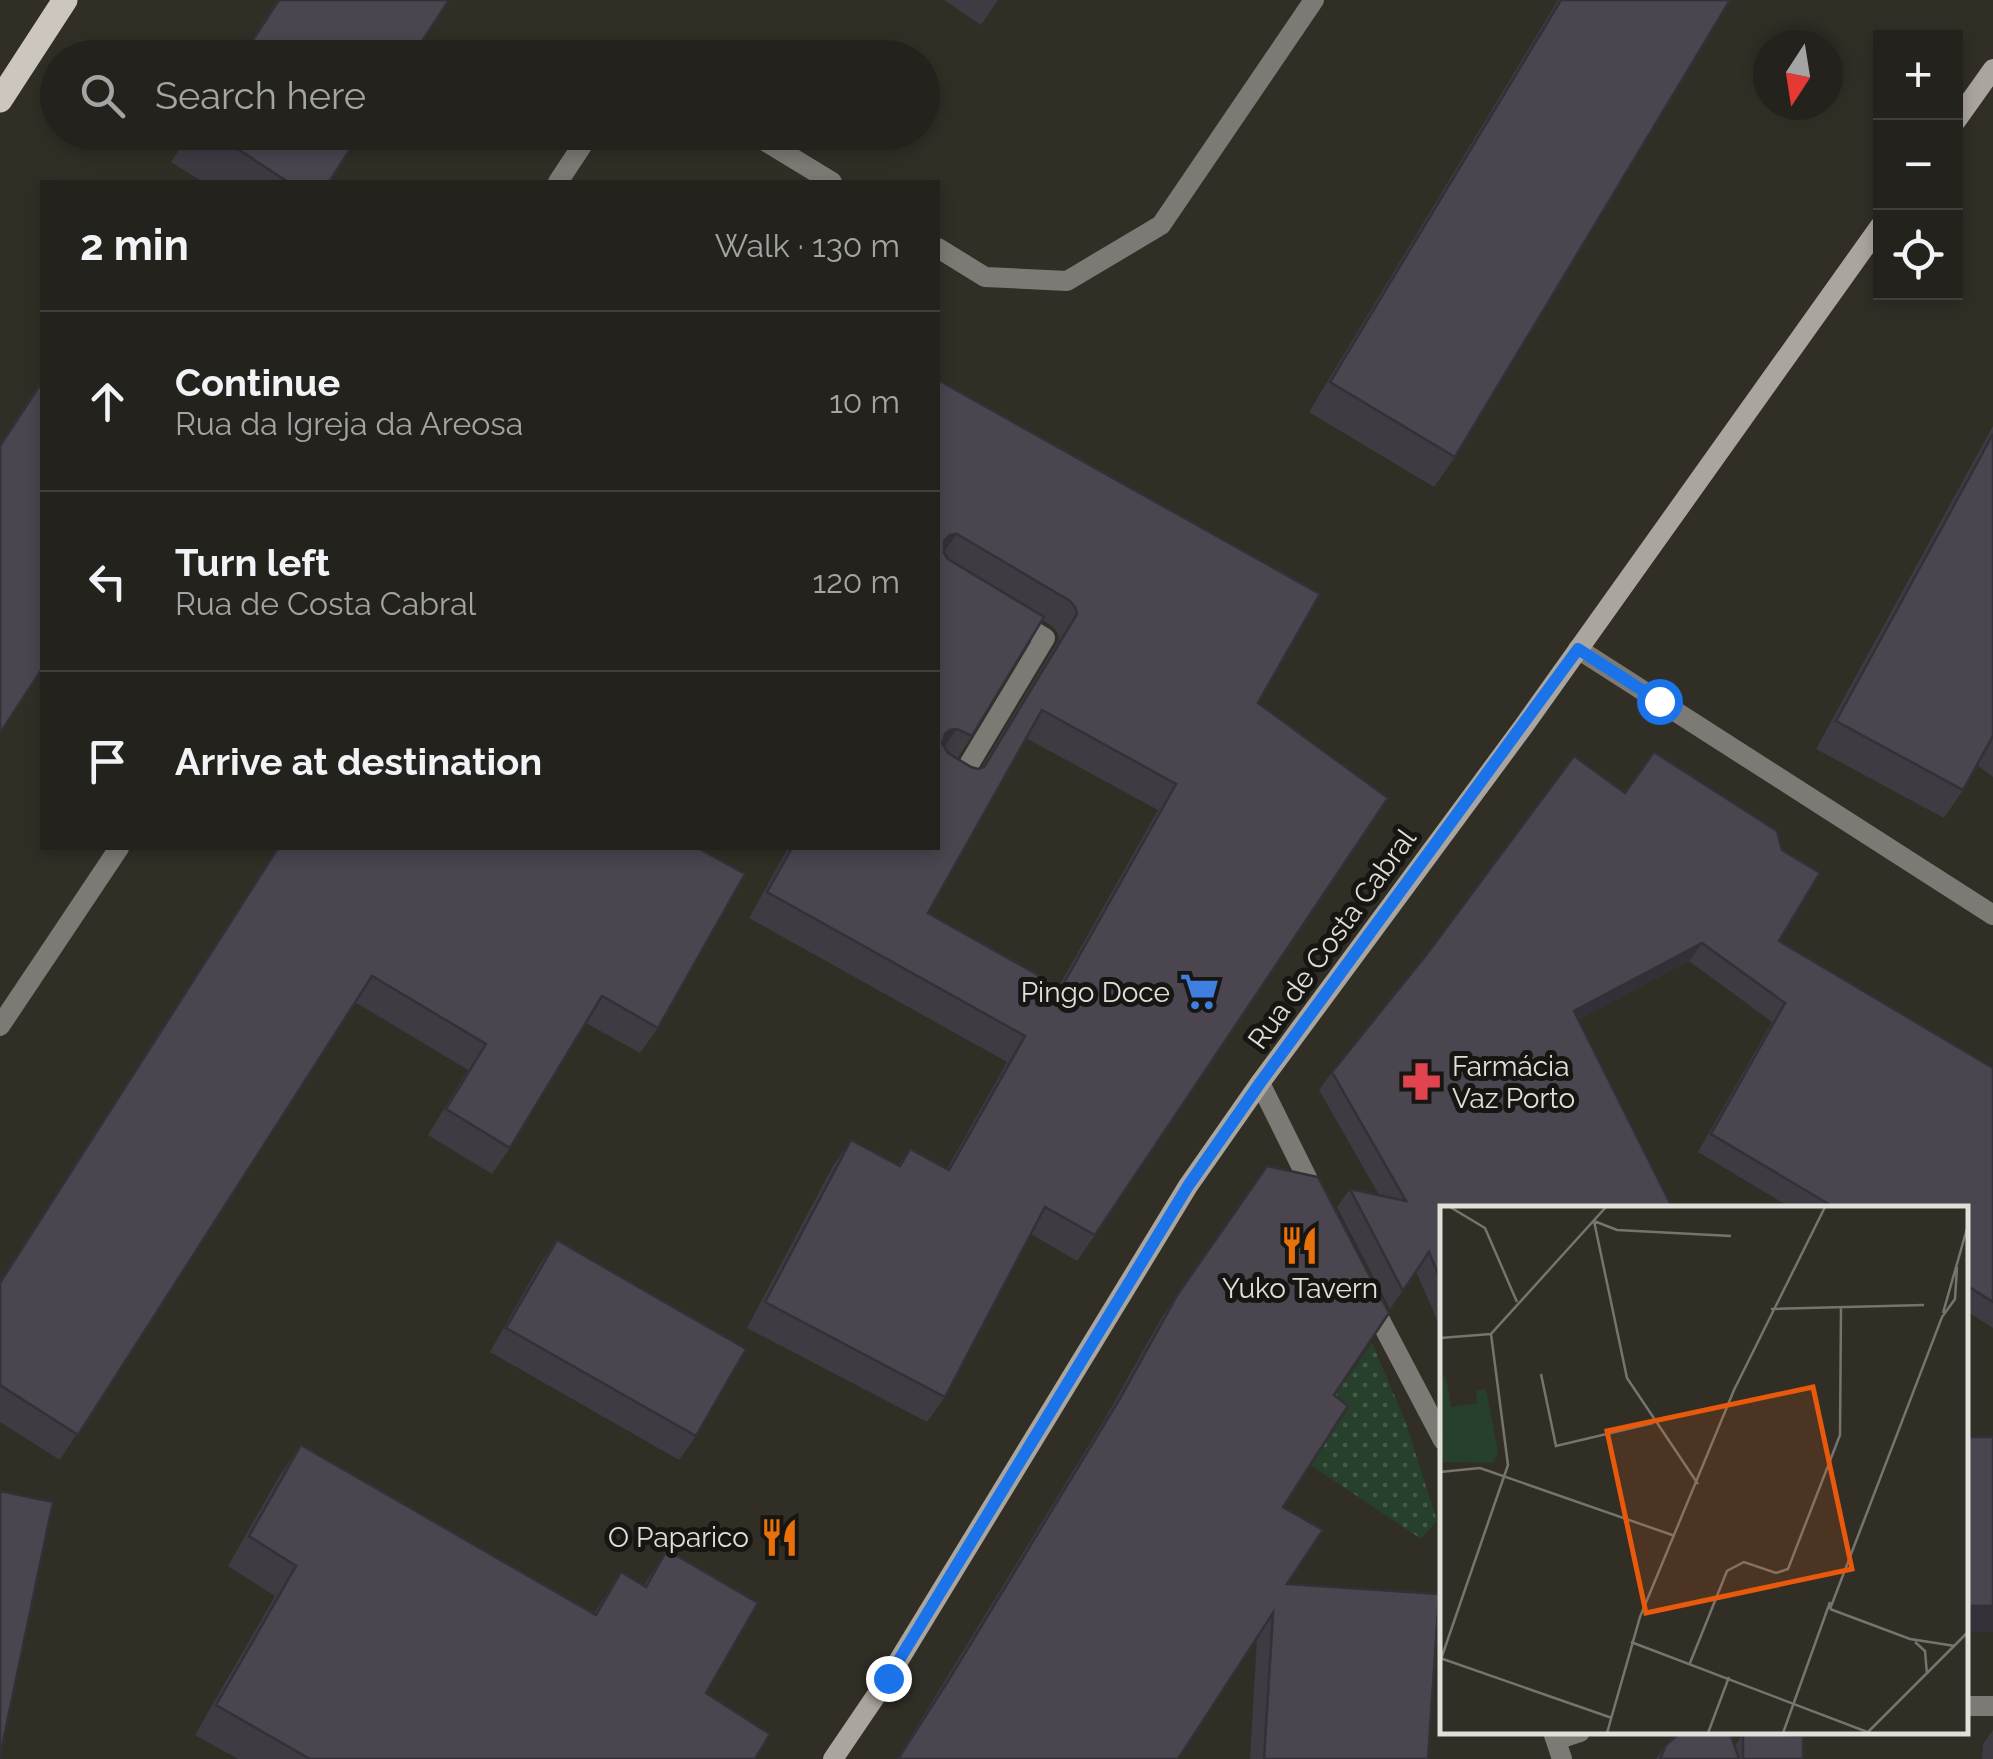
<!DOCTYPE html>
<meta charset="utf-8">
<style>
:root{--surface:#24221c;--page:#2c2a25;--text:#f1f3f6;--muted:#a3a4a3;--line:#413f3b}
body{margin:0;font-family:Raleway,sans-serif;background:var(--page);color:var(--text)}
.controls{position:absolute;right:30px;top:30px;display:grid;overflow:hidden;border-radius:0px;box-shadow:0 5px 15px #0003}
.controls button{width:90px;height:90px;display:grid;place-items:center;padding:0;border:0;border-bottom:2px solid var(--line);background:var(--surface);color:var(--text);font:50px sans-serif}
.compass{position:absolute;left:1753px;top:30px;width:90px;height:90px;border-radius:50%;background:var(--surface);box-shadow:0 5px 15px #0003;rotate:192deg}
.stop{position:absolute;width:30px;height:30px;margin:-22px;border:8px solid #1a73e8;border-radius:50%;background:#fff}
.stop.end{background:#1a73e8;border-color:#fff;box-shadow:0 2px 10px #0008}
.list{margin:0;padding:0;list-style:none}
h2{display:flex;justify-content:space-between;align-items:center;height:130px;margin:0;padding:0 40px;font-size:42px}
h2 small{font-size:32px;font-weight:400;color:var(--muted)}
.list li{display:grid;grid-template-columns:65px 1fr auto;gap:30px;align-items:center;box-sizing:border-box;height:180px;padding:0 40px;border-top:2px solid var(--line)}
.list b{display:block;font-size:38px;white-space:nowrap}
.list p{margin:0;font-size:32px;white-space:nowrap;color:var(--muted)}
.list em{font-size:32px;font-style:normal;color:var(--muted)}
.icon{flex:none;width:55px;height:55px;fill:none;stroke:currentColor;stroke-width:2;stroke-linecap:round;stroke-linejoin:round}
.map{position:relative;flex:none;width:1993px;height:1759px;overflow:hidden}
.search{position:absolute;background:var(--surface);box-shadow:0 5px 15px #0003;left:40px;top:40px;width:900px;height:110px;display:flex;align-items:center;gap:25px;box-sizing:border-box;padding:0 35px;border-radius:55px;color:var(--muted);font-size:38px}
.panel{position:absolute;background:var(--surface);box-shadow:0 5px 15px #0003;left:40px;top:180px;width:900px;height:670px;border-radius:0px}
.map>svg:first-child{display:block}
</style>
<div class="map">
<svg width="1993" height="1759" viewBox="0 0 1993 1759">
<defs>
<pattern id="grass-dots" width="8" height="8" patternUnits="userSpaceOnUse" patternTransform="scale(2.5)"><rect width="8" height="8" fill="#26402b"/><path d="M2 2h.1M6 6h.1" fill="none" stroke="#455b49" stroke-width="1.8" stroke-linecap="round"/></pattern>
</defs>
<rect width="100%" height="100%" fill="#302e25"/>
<path fill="url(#grass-dots)" d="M1372 1343 1406 1423 1437 1521 1421 1539 1309 1464 1319 1417Z"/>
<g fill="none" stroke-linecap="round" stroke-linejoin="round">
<path stroke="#7d7a76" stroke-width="20" d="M938 768 959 781 1045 638 1012 618"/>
<path stroke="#7d7a76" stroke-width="20" d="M750 132 832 182
M558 182 591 132
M938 248 985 277 1067 281 1161 225 1314 0
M1578 649 1993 915
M0 1026 119 848
M1260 1083 1317 1198
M1369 1299 1443 1440
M1966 1706H1993
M1553 1732 1562 1759
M1556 1740 1580 1732"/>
<path stroke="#aaa59f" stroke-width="20" d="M1956 121 1993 69
M833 1759 888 1678 1188 1186 1260 1083 1523 727 1880 226"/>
<path stroke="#ccc6be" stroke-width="25" d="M0 100 65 0"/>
</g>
<path fill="#403b43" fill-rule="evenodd" d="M277 0H449L411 58H240Z
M944 0H998L981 25Z
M1558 0H1730L1455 457 1434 487 1309 412Z
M190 132H361L329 182H203L171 162Z
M42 379V669L0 733V444Z
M938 380 1258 703 1095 1235 1077 1261 1031 1234 945 1397 927 1422 747 1328 833 1166 851 1140 898 1165 910 1149 947 1169 1007 1062 749 918 788 848H938ZM1042 620 1052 626 1057 632 1059 639 981 768 978 769 971 767 957 759 972 736ZM1026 738 1158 810 1059 986 928 913Z
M1993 426V777L1977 765 1963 790 1944 818 1816 749Z
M277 848H698L658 1028 640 1053 586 1023 510 1148 492 1174 428 1135 468 1070 355 1002 60 1460 0 1422V1281Z
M1779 941 1993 1068V1328L1966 1311V1209H1793L1698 1152 1772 1022 1689 961 1578 1020 1443 1209V1334L1416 1271 1390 1309 1337 1207 1350 1189 1379 1195 1319 1090 1332 1072 1427 954Z
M1267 1166 1334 1395 1283 1507 1287 1584 1428 1759H1250L1257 1637 1178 1759H897L1103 1422 1162 1317Z
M557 1240 696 1436 679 1460 490 1352 540 1264Z
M301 1445 594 1613 621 1572 644 1585 667 1550 706 1693 755 1759H238L195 1735 275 1596 228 1566 280 1475Z
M1993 1730V1759H1982L1983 1744Z
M1743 1733 1803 1759H1656L1666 1745 1735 1746Z"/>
<path fill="#343037" d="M957 534 939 559 944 541 950 535Z
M957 729 939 754 945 734 950 730Z
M1702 943 1689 961 1561 1029 1574 1011Z
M1966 1606H1993V1632H1966Z"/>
<path fill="#4a454e" stroke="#343037" stroke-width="2.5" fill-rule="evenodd" d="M279 0H449L411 58H241Z
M1561 0H1730L1455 457 1330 382Z
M212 132H361L329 182H288Z
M938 380 1320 594 1258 703 1388 798 1095 1235 1045 1207 945 1397 765 1302 851 1140 900 1166 910 1149 949 1170 1025 1036 767 892 792 848H938ZM957 534 1070 601 1075 607 1077 614 984 767 978 769 971 767 948 753 942 743 945 734 950 730 957 729 972 736 1044 617 948 559 944 553V541L950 535ZM1042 710 1176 784 1061 988 928 913Z
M42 382V669L0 733V446Z
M1993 434V736L1963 790 1836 721Z
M1654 752 1777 831 1782 850 1820 873 1779 941 1993 1068V1302L1966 1285V1209H1837L1711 1134 1785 1003 1702 943 1574 1011 1673 1209H1443V1286L1429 1252 1403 1291 1350 1189 1406 1201 1332 1072 1427 954 1574 756 1625 793Z
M278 848H698L745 874 658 1028 602 996 510 1148 446 1109 486 1044 372 976 78 1435 0 1385V1283Z
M1267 1166 1318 1177 1389 1313 1334 1395 1348 1406 1283 1507 1323 1530 1287 1584 1439 1594 1428 1759H1264L1273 1613 1178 1759H898L948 1681 1119 1400 1178 1294Z
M557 1240 746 1349 696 1436 506 1328Z
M1966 1437H1993V1606H1966Z
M301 1445 596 1615 621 1572 646 1587 667 1550 758 1603 706 1693 770 1734 755 1759H310L216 1705 296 1566 249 1536Z
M0 1491 53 1502 0 1756Z
M1681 1732 1730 1733 1739 1759H1660L1666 1745Z
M1743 1733 1803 1736V1759H1743Z"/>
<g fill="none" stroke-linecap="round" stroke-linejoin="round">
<path stroke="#1a73e8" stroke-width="12" d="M888 1678 1188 1186 1260 1083 1578 649 1659 701"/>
</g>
<defs>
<symbol id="supermarket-bare" viewBox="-9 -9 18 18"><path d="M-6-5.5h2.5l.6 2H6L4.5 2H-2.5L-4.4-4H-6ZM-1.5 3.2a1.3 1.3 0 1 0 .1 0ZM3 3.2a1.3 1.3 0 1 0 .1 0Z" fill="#3f7fe0" stroke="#171612" stroke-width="2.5" paint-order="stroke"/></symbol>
<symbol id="pharmacy-bare" viewBox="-9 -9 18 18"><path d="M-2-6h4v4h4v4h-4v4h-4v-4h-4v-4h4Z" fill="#e0444e" stroke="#171612" stroke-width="2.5" paint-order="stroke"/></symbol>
<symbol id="restaurant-bare" viewBox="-9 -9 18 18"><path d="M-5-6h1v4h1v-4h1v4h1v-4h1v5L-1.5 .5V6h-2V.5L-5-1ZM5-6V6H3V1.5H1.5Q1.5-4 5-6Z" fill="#e8710a" stroke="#171612" stroke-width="2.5" paint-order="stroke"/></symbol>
</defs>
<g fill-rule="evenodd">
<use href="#supermarket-bare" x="1172" y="964" width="55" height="55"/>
<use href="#pharmacy-bare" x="1394" y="1054" width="55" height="55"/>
<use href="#restaurant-bare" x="1272" y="1218" width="55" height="55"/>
<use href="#restaurant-bare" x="752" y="1510" width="55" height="55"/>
</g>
<g text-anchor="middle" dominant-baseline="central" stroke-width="10" stroke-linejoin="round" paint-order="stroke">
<g font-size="28" fill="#e0dfd9" stroke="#171612">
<text transform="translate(1332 939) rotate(-54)">Rua de Costa Cabral</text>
</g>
<g font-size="28" fill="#e0dfd9" stroke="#171612" text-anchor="end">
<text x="1170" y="992">Pingo Doce</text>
<text x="1452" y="1066" text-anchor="start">Farmácia<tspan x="1452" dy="32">Vaz Porto</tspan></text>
<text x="1300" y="1288" text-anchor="middle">Yuko Tavern</text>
<text x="749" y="1537">O Paparico</text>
</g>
</g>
<g transform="translate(1440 1206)">
<rect width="528" height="528" fill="#302e25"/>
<path d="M0 171H6L11 201 37 197 36 185 46 183 58 246 53 257 0 256Z" fill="#26402b"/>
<path d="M50 204 40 221 31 225 22 223 15 235 7 232 11 222H30L29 205Z" fill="#26402b"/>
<path fill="none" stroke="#76756d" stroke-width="2.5" d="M10 1 45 22 77 96M154 15 187 172 258 278M154 15 177 24 291 30M331 103 484 99M503 107 528 19M0 132 51 128M101 168 116 240 213 217M0 266 40 262 235 330M390 403 470 433 515 440M390 403 502 111 515 93 517 61M191 436 430 527M475 436 485 445 487 468M0 452 172 512M0 456 68 259 51 128 166 1M250 457 287 365 304 356 336 367 348 363 400 229 401 102M428 526 528 426M167 527 200 411 294 184 385 1M268 527 289 471M343 527 390 396"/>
<path fill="#e8590c" fill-opacity="0.15" stroke="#e8590c" stroke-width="5" d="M373 181 412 363 206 407 167 225Z"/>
<rect width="528" height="528" fill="none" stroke="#e0dfd9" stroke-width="5"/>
</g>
</svg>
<div class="controls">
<button>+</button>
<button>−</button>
<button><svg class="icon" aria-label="locate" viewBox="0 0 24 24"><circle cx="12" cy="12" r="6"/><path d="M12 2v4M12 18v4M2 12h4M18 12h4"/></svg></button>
</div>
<svg class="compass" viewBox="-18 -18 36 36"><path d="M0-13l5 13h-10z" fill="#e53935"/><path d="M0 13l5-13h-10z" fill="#a3a4a3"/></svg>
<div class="stop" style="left:1659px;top:701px"></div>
<div class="stop end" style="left:888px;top:1678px"></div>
<div class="search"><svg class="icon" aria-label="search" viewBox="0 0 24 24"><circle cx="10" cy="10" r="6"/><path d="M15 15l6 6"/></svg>Search here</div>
<section class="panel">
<h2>2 min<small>Walk · 130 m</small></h2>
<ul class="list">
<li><svg class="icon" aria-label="ahead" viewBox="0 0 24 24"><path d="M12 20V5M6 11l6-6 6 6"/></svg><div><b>Continue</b><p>Rua da Igreja da Areosa</p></div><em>10 m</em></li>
<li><svg class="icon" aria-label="left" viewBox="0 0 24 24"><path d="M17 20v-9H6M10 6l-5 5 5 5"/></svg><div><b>Turn left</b><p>Rua de Costa Cabral</p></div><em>120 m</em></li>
<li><svg class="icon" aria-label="arrive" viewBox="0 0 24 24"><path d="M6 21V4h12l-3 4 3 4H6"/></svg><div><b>Arrive at destination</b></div></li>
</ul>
</section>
</div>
